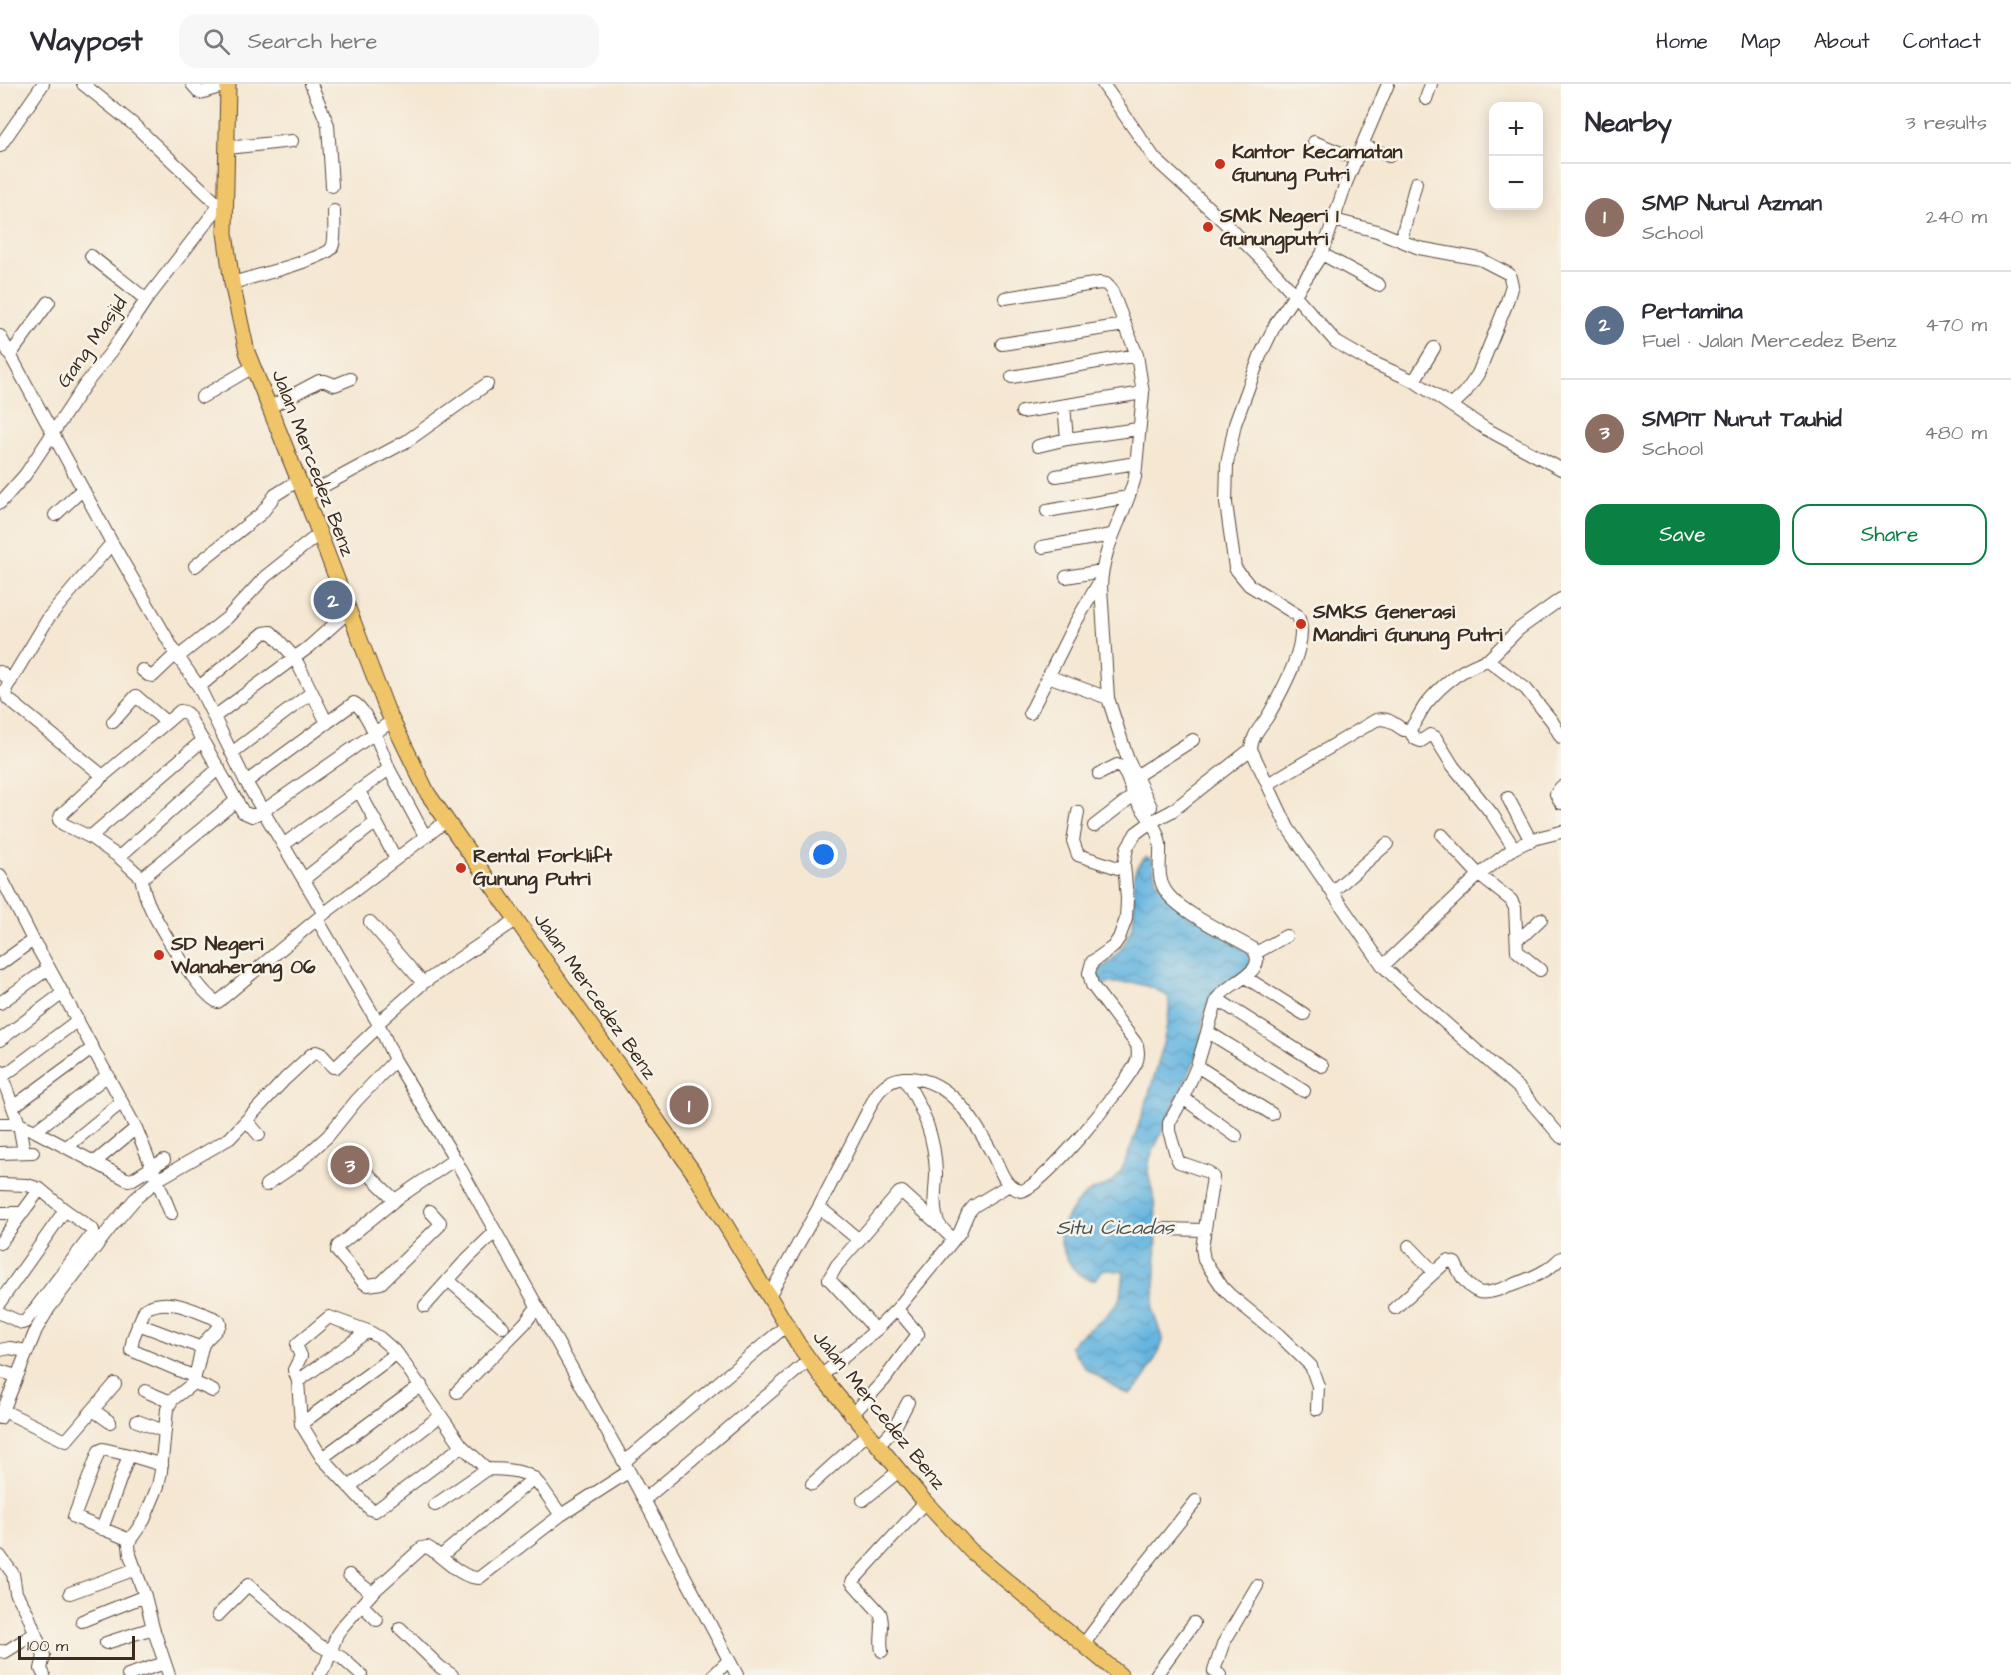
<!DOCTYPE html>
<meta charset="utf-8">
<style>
:root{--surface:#fff;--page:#f7f7f7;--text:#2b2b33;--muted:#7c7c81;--line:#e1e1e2;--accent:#0b8043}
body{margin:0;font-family:"Architects Daughter",sans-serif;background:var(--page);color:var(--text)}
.controls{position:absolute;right:18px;top:18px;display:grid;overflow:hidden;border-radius:12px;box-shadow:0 3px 15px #0003}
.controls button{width:54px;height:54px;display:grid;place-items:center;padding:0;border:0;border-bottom:2px solid var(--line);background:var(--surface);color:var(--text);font:30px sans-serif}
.scale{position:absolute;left:18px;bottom:15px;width:117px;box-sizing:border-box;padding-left:6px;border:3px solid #3b2a1e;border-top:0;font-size:16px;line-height:21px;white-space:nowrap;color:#3b2a1e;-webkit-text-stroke:4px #f7f3e8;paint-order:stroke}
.you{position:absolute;left:824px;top:771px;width:21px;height:21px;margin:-15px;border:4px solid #fff;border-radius:50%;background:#1a73e8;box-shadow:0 0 0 9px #1a73e833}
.badge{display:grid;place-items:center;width:39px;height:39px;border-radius:50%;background:var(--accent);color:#fff;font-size:20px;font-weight:700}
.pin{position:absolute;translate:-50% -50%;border:3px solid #fff;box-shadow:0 2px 6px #0006}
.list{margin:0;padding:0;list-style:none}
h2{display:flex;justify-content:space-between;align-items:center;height:78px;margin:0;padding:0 24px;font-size:26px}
h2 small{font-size:20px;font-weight:400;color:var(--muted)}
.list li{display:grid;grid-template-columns:39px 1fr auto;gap:18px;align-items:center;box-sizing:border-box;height:108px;padding:0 24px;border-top:2px solid var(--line)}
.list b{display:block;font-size:22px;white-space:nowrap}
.list p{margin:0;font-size:20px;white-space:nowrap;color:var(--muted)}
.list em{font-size:20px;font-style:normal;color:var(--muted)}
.actions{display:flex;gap:12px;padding:18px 24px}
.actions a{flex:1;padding:14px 0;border:2px solid var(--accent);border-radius:18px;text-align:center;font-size:21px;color:var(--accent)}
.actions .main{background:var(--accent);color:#fff}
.icon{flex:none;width:33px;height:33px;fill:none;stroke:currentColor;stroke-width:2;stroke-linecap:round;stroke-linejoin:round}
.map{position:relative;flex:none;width:1561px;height:1591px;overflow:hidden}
header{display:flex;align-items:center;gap:36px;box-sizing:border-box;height:84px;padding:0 30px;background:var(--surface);border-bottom:2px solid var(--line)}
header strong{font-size:28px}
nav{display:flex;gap:33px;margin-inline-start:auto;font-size:21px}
.search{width:420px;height:54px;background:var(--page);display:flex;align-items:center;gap:15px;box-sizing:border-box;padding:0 21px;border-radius:18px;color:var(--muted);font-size:22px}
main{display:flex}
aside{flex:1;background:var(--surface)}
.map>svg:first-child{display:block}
</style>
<header>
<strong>Waypost</strong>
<div class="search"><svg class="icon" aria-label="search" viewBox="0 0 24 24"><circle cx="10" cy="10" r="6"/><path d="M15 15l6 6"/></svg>Search here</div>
<nav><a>Home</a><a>Map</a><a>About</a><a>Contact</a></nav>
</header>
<main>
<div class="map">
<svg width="1561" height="1591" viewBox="0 0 1561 1591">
<defs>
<pattern id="water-waves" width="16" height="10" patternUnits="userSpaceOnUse" patternTransform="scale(1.5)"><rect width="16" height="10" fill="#65b5e0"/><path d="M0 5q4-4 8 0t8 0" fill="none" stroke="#5493b5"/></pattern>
</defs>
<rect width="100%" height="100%" fill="#f7f3e8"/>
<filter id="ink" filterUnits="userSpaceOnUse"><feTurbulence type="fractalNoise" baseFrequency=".0167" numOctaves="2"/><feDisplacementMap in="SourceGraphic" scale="12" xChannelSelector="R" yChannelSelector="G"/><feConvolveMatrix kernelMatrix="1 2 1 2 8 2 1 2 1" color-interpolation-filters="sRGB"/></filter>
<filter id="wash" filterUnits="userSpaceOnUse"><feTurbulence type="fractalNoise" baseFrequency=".008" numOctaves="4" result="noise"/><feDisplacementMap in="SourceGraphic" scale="24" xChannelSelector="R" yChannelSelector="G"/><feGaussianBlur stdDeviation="1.35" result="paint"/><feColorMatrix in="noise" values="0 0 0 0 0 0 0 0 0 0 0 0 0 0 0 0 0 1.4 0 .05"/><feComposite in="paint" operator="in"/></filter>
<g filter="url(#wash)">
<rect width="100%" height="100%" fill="#f5e7d2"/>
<path fill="url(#water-waves)" stroke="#50707f" stroke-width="1.5" d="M1146 773 1152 775 1156 796 1245 866 1251 874V880L1241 891 1220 902 1209 917 1204 935 1199 967 1150 1074 1148 1088 1154 1115 1157 1139 1156 1189 1153 1227 1163 1257C1159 1270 1141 1303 1129 1310L1123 1308 1085 1284 1070 1262 1076 1255 1106 1232 1117 1219 1121 1212 1124 1188 1104 1185 1094 1196C1082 1195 1075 1188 1069 1178 1065 1171 1060 1161 1060 1153 1060 1139 1078 1114 1090 1108 1101 1102 1113 1101 1120 1089 1133 1063 1176 937 1168 913 1145 896 1127 898 1101 900L1097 894C1098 883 1107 882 1114 874 1123 864 1130 851 1133 838 1138 815 1124 789 1146 773Z"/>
</g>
<g filter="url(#ink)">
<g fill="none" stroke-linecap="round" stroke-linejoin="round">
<defs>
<path id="minor" d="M83 0 133 40 225 127
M192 0 200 9 229 0
M311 0 328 41 332 102
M1103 0 1155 75 1222 136 1277 191 1336 258 1367 276 1414 297 1486 345 1561 385
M1426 15 1431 0
M1314 58 1356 75
M1362 61 1389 72
M0 62 43 0
M227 64 292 57
M1334 136 1377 147 1419 164 1480 175 1509 190 1512 201 1506 221 1478 290 1465 309 1451 322
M1401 156 1416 99
M1322 170 1379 201
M91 172C109 187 128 200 146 216
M232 199C249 194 322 175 331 165 336 159 334 135 334 127
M1005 214 1100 199 1106 200 1111 205 1137 271 1143 309 1135 393C1125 432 1102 462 1101 503L1108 614 1128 676 1151 723
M0 252 112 459 176 570 199 603 246 698 324 830
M1002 260 1125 241
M10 271 49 218
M1012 293 1137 271
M1414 297 1434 264
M202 313 253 283
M1064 322 1067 355
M270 323 319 297H325L335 301 350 295
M1022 328 1143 309
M1038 362 1067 355 1138 345
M1056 392 1136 379
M305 412 407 357 487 300
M0 419 25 391 84 302 111 268 146 216 219 122
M1047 427 1128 413
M55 431 83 405
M1042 463 1111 451
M195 482 262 429 275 411 299 396
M1066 493 1102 487
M178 573 227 534 266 492 319 450
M1488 576 1519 545 1561 515
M142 586 148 591 153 592 176 570
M0 588 11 597
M1048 592 1108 614
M199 603 264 549 271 548 295 574 327 639
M1030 629 1074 541 1101 495
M214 633 309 563 348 528
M113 638 136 612 166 638
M1410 645C1417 637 1420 628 1426 620 1443 599 1462 584 1488 576L1526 605 1552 637 1561 653
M1410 645C1411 651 1415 656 1421 657L1430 651 1435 653 1453 682 1492 730 1514 764
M1251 665 1288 744 1383 882 1408 906 1519 1004 1561 1053
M233 668 311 609
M1099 690 1117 681C1128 687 1129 701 1134 712 1143 728 1158 742 1160 761 1161 776 1156 792 1165 806 1177 827 1230 851 1252 864 1272 888 1227 898 1217 915L1197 982 1183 1014 1169 1039V1047L1177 1074 1179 1078 1208 1088 1213 1093 1202 1164 1204 1176 1223 1204 1231 1212 1279 1251 1311 1282 1318 1302 1317 1325
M103 692 8 615 5 606 49 533 112 459
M1136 692 1193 656
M246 698 354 619C368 626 383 670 389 685
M1268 700 1376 636C1389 633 1393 640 1404 646L1410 645
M1561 703 1556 710 1561 719
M359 707 396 775
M1508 714 1531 757
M237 716 142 794 119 773 90 753 63 740 59 736 61 731 103 692 180 627 185 628 188 631 243 728 252 732 263 727 392 637
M1078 728 1073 757 1078 771 1124 786
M1094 742 1134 711
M1442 751 1479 791 1511 816 1515 824 1517 867 1540 886
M90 753 203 656
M283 761 389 685 425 752
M119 773 219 684
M0 791 33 856 49 884 136 1044 171 1130
M141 793C143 804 146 815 151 825 160 843 200 912 218 918L317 835 446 737
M304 795 376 738
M1332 808 1387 760
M317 835 378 939 395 976 455 1075 624 1378 737 1591
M370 838 423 899
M1517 854 1524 851 1541 835
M1256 869 1286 852
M0 880 33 856
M1383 882 1479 791 1514 764 1533 755 1561 748
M1245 893 1304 930
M1217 915 1322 982
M0 919 49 884
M378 939 423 899 516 836
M1208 948 1304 1007
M0 956 63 909
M1197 982 1272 1030
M0 987 19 1040 24 1068
M2 993 78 936
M904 994C923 1024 935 1053 936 1089 936 1104 932 1120 937 1135 939 1145 949 1149 953 1156
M1183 1014 1236 1052
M13 1023 93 964
M247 1037 259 1051
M0 1040H19L35 1047 128 1096 133 1095 164 1076
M35 1047 108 991
M68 1062 122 1018
M0 1069 33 1068
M95 1078 136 1044
M364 1086 395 1116
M0 1100 27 1101 40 1105 65 1126 93 1146V1149L25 1238 22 1239 0 1229
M266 1101 297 1080 328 1052 356 1017 395 976
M819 1123 859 1156 899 1109 902 1108 939 1141
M430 1127 440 1138 439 1142 381 1199 368 1201 364 1199 337 1167 338 1162 395 1116 455 1075
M0 1129H23
M1162 1145 1204 1146
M859 1156 837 1181 829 1195 876 1246
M0 1159 40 1105
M1409 1162 1434 1188
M448 1196 503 1243
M769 1212 819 1123 875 1013C883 1000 894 993 910 994 952 996 976 1039 994 1073 1001 1087 1004 1102 1021 1107 1044 1102 1124 1003 1136 979 1139 973 1138 967 1137 961L1092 901 1089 889 1092 878 1113 863 1119 854 1126 835 1127 815 1124 780 1127 764 1136 749 1151 738 1172 727 1251 665C1252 651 1261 643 1268 632 1281 609 1312 555 1297 531L1249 501 1235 484 1226 419 1227 380 1235 340 1260 272 1276 239 1322 170 1346 99 1388 0
M0 1218 65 1126
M425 1222 468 1174 495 1148
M1395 1224 1447 1177 1455 1179C1460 1190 1466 1203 1479 1208 1490 1212 1535 1193 1546 1186 1552 1183 1556 1178 1561 1174
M138 1240 202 1264
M368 1247 298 1297 301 1340 322 1374 370 1425 375 1427 462 1362
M0 1266 10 1264 26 1267
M0 1287 16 1292
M821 1292 876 1246 897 1225 960 1148 968 1129 974 1122 1009 1101
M298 1297 294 1286 301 1272 297 1263V1260L329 1233 368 1247 380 1254 397 1269 462 1362 487 1385C537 1385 534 1394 561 1431
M193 1298 213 1307
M145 1307 171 1318
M457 1308 525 1239 537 1223
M93 1326 110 1338
M4 1327 66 1357 115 1300
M851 1332 884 1296 918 1250 897 1225
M0 1334 36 1246 49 1224 111 1143 135 1115 157 1096 230 1054 285 995 312 970 316 968 321 970 333 983H336L379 942
M137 1337 164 1347
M301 1340 397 1269
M878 1362 894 1345 908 1318
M322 1374 421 1301
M624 1378 787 1241
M812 1400 867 1350
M349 1403 440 1332
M644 1416 809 1276
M863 1416 899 1387
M435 1421 487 1385
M102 1445 129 1371
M130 1456 74 1433 99 1367 103 1365 129 1371 162 1381
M0 1472 13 1490 16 1509 27 1528 44 1572 41 1585 44 1591
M441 1472 534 1394
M349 1491 372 1509
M70 1509 136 1485
M362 1521 377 1536
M218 1531 248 1501 319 1561 342 1574 361 1591
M82 1537 145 1512
M400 1544 440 1583 452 1591
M106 1559 153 1544
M1083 1561 1119 1513 1196 1417
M0 1567 5 1568 34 1550
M882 1567C879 1554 885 1541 880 1529L852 1498 925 1418
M128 1591 165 1579
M169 1591 153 1544 145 1512 130 1471 129 1461 130 1456 144 1436 158 1402 161 1387 167 1325 173 1315 191 1301C198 1289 198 1277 202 1263 205 1254 216 1249 220 1240L219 1237 214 1234C192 1226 168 1212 145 1225L133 1254 131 1266 195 1293
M319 1591 326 1581 337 1550 342 1543 372 1509 422 1464 427 1463 432 1466C445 1476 462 1494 479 1494L561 1431 628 1388
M714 1591 728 1577
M1156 1591 1194 1539
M1220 1591 1214 1587 1223 1560 1257 1502"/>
<path id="major" d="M228 0 225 149 232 199 247 268 305 412 387 626 428 710 694 1089 798 1260 821 1292 925 1418 971 1467 1120 1591"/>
</defs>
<use href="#minor" stroke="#574639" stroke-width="14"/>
<use href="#major" stroke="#574639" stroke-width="17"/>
<use href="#minor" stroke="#fff" stroke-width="12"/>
<use href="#major" stroke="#f0c469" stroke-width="15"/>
</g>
</g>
<g fill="#c8321e" stroke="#f7f3e8" stroke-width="2">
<circle cx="1220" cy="80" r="6"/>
<circle cx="1208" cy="143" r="6"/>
<circle cx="1301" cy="540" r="6"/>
<circle cx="461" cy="784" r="6"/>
<circle cx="159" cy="871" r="6"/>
</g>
<g text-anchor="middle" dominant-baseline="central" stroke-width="5" stroke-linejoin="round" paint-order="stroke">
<g font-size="20" font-weight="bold" fill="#3b2a1e" stroke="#f7f3e8" text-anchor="start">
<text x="1232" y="68">Kantor Kecamatan<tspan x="1232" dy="23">Gunung Putri</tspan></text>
<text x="1220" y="132">SMK Negeri 1<tspan x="1220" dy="23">Gunungputri</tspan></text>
<text x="1313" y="528">SMKS Generasi<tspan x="1313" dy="23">Mandiri Gunung Putri</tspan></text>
<text x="473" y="772">Rental Forklift<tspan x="473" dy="23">Gunung Putri</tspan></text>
<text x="171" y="860">SD Negeri<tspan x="171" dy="23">Wanaherang 06</tspan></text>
</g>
<g font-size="20" fill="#3b2a1e" stroke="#f7f3e8">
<text transform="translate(92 258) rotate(-55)">Gang Masjid</text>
<text transform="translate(313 379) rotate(69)">Jalan Mercedez Benz</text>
<text transform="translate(595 912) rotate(55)">Jalan Mercedez Benz</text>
<text transform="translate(879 1326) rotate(51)">Jalan Mercedez Benz</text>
</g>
<g font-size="21" font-style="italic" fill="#485458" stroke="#f7f3e8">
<text x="1115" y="1143">Situ Cicadas</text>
</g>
</g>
</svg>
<div class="controls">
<button>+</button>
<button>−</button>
</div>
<div class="scale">100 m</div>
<div class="you"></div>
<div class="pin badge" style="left:689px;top:1021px;background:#8d6e63">1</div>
<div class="pin badge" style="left:333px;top:516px;background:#5c6f8a">2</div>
<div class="pin badge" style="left:350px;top:1081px;background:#8d6e63">3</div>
</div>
<aside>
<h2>Nearby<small>3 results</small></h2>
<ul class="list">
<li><span class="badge" style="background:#8d6e63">1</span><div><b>SMP Nurul Azman</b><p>School</p></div><em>240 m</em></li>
<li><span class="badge" style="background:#5c6f8a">2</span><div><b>Pertamina</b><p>Fuel · Jalan Mercedez Benz</p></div><em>470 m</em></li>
<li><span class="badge" style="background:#8d6e63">3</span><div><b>SMPIT Nurut Tauhid</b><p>School</p></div><em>480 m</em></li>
</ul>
<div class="actions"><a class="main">Save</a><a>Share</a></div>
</aside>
</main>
